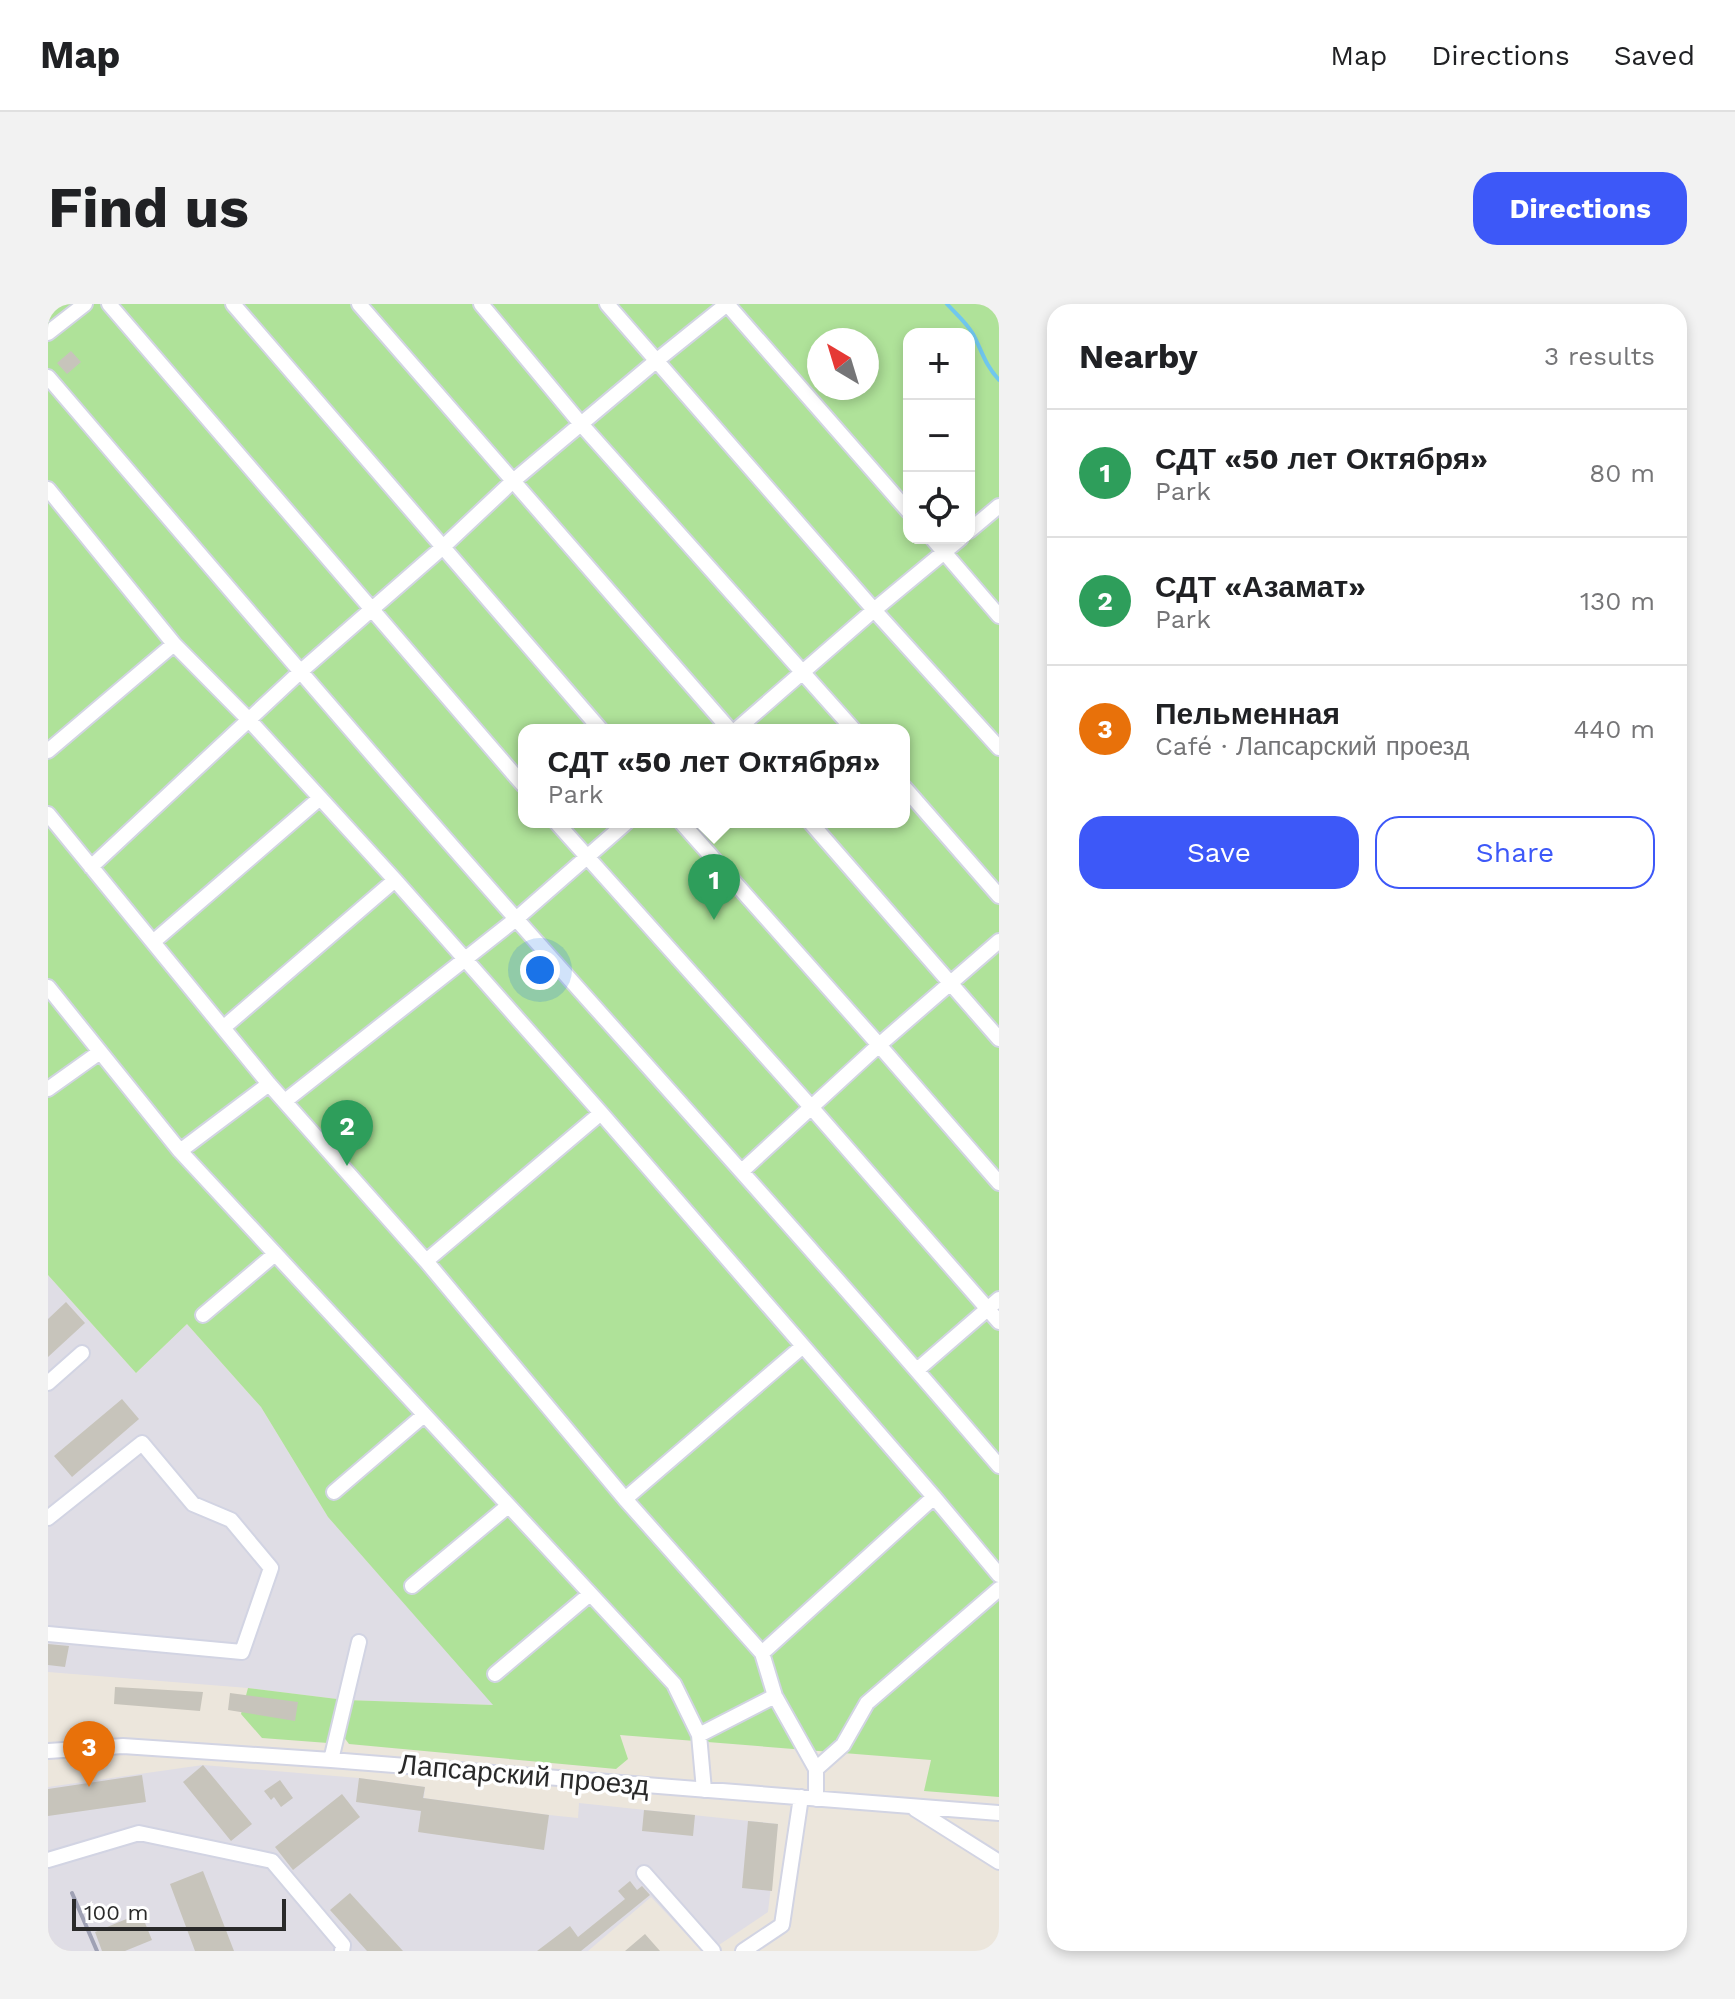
<!DOCTYPE html>
<meta charset="utf-8">
<style>
:root{--surface:#fff;--page:#f2f2f2;--text:#202124;--muted:#757577;--line:#e0e0e0;--accent:#3d58f8}
body{margin:0;font-family:"Work Sans",sans-serif;background:var(--page);color:var(--text)}
.controls{position:absolute;right:24px;top:24px;display:grid;overflow:hidden;border-radius:16px;box-shadow:0 4px 12px #0003}
.controls button{width:72px;height:72px;display:grid;place-items:center;padding:0;border:0;border-bottom:2px solid var(--line);background:var(--surface);color:var(--text);font:40px sans-serif}
.compass{position:absolute;left:759px;top:24px;width:72px;height:72px;border-radius:50%;background:var(--surface);box-shadow:0 4px 12px #0003;rotate:322deg}
.scale{position:absolute;left:24px;bottom:20px;width:214px;box-sizing:border-box;padding-left:8px;border:4px solid #2a2a2a;border-top:0;font-size:22px;line-height:28px;white-space:nowrap;color:#2a2a2a;-webkit-text-stroke:6px #fff;paint-order:stroke}
.you{position:absolute;left:492px;top:666px;width:28px;height:28px;margin:-20px;border:6px solid #fff;border-radius:50%;background:#1a73e8;box-shadow:0 0 0 12px #1a73e833}
.badge{display:grid;place-items:center;width:52px;height:52px;border-radius:50%;background:var(--accent);color:#fff;font-size:26px;font-weight:700}
.pin{position:absolute;translate:-50% -66px;filter:drop-shadow(0 2px 4px #0008)}
.pin::after{content:'';position:absolute;top:42px;width:28px;height:24px;background:inherit;clip-path:polygon(0 0,100% 0,50% 100%)}
.popup{position:absolute;left:470px;top:420px;width:392px;height:104px;box-sizing:border-box;display:grid;place-content:center;border-radius:16px;background:var(--surface);filter:drop-shadow(0 2px 6px #0005);font-size:26px;white-space:nowrap;color:var(--muted)}
.popup b{font-size:30px;color:var(--text)}
.popup::after{content:'';position:absolute;left:50%;top:100%;margin-left:-16px;border:16px solid transparent;border-top-color:var(--surface)}
.list{margin:0;padding:0;list-style:none}
h2{display:flex;justify-content:space-between;align-items:center;height:104px;margin:0;padding:0 32px;font-size:34px}
h2 small{font-size:26px;font-weight:400;color:var(--muted)}
.list li{display:grid;grid-template-columns:52px 1fr auto;gap:24px;align-items:center;box-sizing:border-box;height:128px;padding:0 32px;border-top:2px solid var(--line)}
.list b{display:block;font-size:30px;white-space:nowrap}
.list p{margin:0;font-size:26px;white-space:nowrap;color:var(--muted)}
.list em{font-size:26px;font-style:normal;color:var(--muted)}
.actions{display:flex;gap:16px;padding:24px 32px}
.actions a{flex:1;padding:18px 0;border:2px solid var(--accent);border-radius:24px;text-align:center;font-size:28px;color:var(--accent)}
.actions .main{background:var(--accent);color:#fff}
.icon{flex:none;width:44px;height:44px;fill:none;stroke:currentColor;stroke-width:2;stroke-linecap:round;stroke-linejoin:round}
.map{position:relative;flex:none;width:951px;height:1647px;overflow:hidden;border-radius:24px}
header{display:flex;align-items:center;gap:48px;box-sizing:border-box;height:112px;padding:0 40px;background:var(--surface);border-bottom:2px solid var(--line)}
header strong{font-size:38px}
nav{display:flex;gap:44px;margin-inline-start:auto;font-size:28px}
.intro{display:flex;align-items:center;justify-content:space-between;box-sizing:border-box;height:192px;padding:0 48px}
h1{margin:0;font-size:56px}
.button{padding:20px 36px;border-radius:24px;background:var(--accent);color:#fff;font-size:28px;font-weight:700}
main{display:flex;gap:48px;padding:0 48px}
aside{flex:1;background:var(--surface);border-radius:24px;box-shadow:0 4px 12px #0003}
.map>svg:first-child{display:block}
</style>
<header>
<strong>Map</strong>
<nav><a>Map</a><a>Directions</a><a>Saved</a></nav>
</header>
<div class="intro"><h1>Find us</h1><a class="button">Directions</a></div>
<main>
<div class="map">
<svg width="951" height="1647" viewBox="0 0 951 1647">
<rect width="100%" height="100%" fill="#ece6dc"/>
<path fill="#dfdde5" d="M0 971 88 1069 139 1020 213 1103 280 1213 446 1401 297 1396 200 1384 0 1368Z
M155 1461 311 1474 377 1483 376 1494 501 1511 530 1514 531 1499 730 1520 720 1608 662 1647H654L603 1593 540 1647H0V1483Z"/>
<path fill="#afe299" fill-rule="evenodd" d="M0 0H951V1493L876 1487 883 1456 572 1431 580 1455 568 1465 301 1440 289 1424 280 1439 214 1434 193 1410 200 1384 297 1396 445 1401 280 1213 213 1103 139 1020 88 1069 0 971ZM861 30H921V234H861ZM771 36H819V84H771ZM476 426H856V518H476Z"/>
<g fill="none" stroke-linecap="round" stroke-linejoin="round">
<path stroke="#70c7ee" stroke-width="4" d="M899 0C908 10 918 18 925 30 934 47 937 61 951 76"/>
</g>
<path fill="#c7c4bb" d="M23 47 33 58 19 70 9 59Z
M18 998 37 1019 0 1053V1015Z
M74 1095 91 1115 24 1173 6 1152Z
M0 1340 21 1342 17 1363 0 1361Z
M67 1383 155 1388 152 1407 66 1400Z
M182 1389 250 1398 247 1417 180 1406Z
M155 1461 204 1520 183 1537 135 1478Z
M94 1471 98 1498 0 1512V1485Z
M311 1474 377 1483 375 1494 501 1511 496 1546 370 1528 373 1507 308 1498Z
M232 1476 245 1494 233 1503 226 1493 223 1496 216 1487Z
M294 1490 312 1513 245 1566 227 1543Z
M596 1506 647 1511 645 1532 594 1527Z
M700 1517 730 1520 724 1587 694 1584Z
M155 1567 186 1647H147L122 1580Z
M582 1577 589 1586 594 1582 602 1591 533 1647H489L522 1622 530 1633 577 1595 570 1587Z
M302 1589 355 1647H319L282 1606Z
M93 1609 104 1636 77 1647H54L47 1628Z
M597 1630 612 1647H577Z"/>
<g fill="none" stroke-linecap="round" stroke-linejoin="round">
<defs>
<path id="minor" d="M61 0 476 482
M185 0 553 426
M311 0 682 426
M433 0 533 120 806 426
M559 0 826 306 951 444
M679 0 861 208
M0 29 37 0
M0 73C156 255 311 438 470 617 631 798 794 978 951 1162
M0 185 126 340 201 416 347 576 553 809 886 1193 951 1271
M921 227 951 202
M884 234 951 312
M688 426 826 306 913 234
M0 447 126 340
M856 483 951 592
M0 510 221 780 378 957 577 1195 714 1349
M508 518 763 803 951 1018
M633 518 831 741 951 879
M762 518 951 735
M43 563 252 368 395 243 465 177 608 57 679 0
M105 638 272 494
M0 683 132 847 626 1380 651 1431 656 1486
M175 724 347 576
M0 785 52 748
M237 797 468 615 579 518
M132 847 221 780
M694 867 831 741 951 637
M378 957 553 809
M155 1011 227 950
M869 1066 951 995
M0 1079 34 1049
M286 1188 376 1111
M577 1195 755 1042
M0 1214 94 1139 145 1200 183 1216 223 1264 194 1348 0 1330
M364 1282 460 1202
M447 1370 542 1290
M651 1431 727 1392
M0 1447 75 1442 283 1456 951 1509
M283 1456 311 1338
M768 1465 795 1441 819 1399 951 1285
M768 1495V1465L727 1392 714 1349 886 1193
M867 1505 951 1558
M0 1556 91 1529 224 1557 295 1641 294 1647
M596 1569 665 1647
M695 1647 734 1621 753 1493"/>
</defs>
<use href="#minor" stroke="#d2d4e3" stroke-width="18"/>
<use href="#minor" stroke="#fff" stroke-width="14"/>
<path stroke="#9fa1b4" stroke-width="4" d="M24 1589 49 1647"/>
</g>
<g text-anchor="middle" dominant-baseline="central" stroke-width="7" stroke-linejoin="round" paint-order="stroke">
<g font-size="28" fill="#2a2a2a" stroke="#fff">
<text transform="translate(476 1471) rotate(5)">Лапсарский проезд</text>
</g>
</g>
</svg>
<div class="controls">
<button>+</button>
<button>−</button>
<button><svg class="icon" aria-label="locate" viewBox="0 0 24 24"><circle cx="12" cy="12" r="6"/><path d="M12 2v4M12 18v4M2 12h4M18 12h4"/></svg></button>
</div>
<svg class="compass" viewBox="-18 -18 36 36"><path d="M0-13l5 13h-10z" fill="#e53935"/><path d="M0 13l5-13h-10z" fill="#757577"/></svg>
<div class="scale">100 m</div>
<div class="you"></div>
<div class="pin badge" style="left:666px;top:616px;background:#2e9e5b">1</div>
<div class="popup"><b>СДТ «50 лет Октября»</b>Park</div>
<div class="pin badge" style="left:299px;top:862px;background:#2e9e5b">2</div>
<div class="pin badge" style="left:41px;top:1483px;background:#e8710a">3</div>
</div>
<aside>
<h2>Nearby<small>3 results</small></h2>
<ul class="list">
<li><span class="badge" style="background:#2e9e5b">1</span><div><b>СДТ «50 лет Октября»</b><p>Park</p></div><em>80 m</em></li>
<li><span class="badge" style="background:#2e9e5b">2</span><div><b>СДТ «Азамат»</b><p>Park</p></div><em>130 m</em></li>
<li><span class="badge" style="background:#e8710a">3</span><div><b>Пельменная</b><p>Café · Лапсарский проезд</p></div><em>440 m</em></li>
</ul>
<div class="actions"><a class="main">Save</a><a>Share</a></div>
</aside>
</main>
